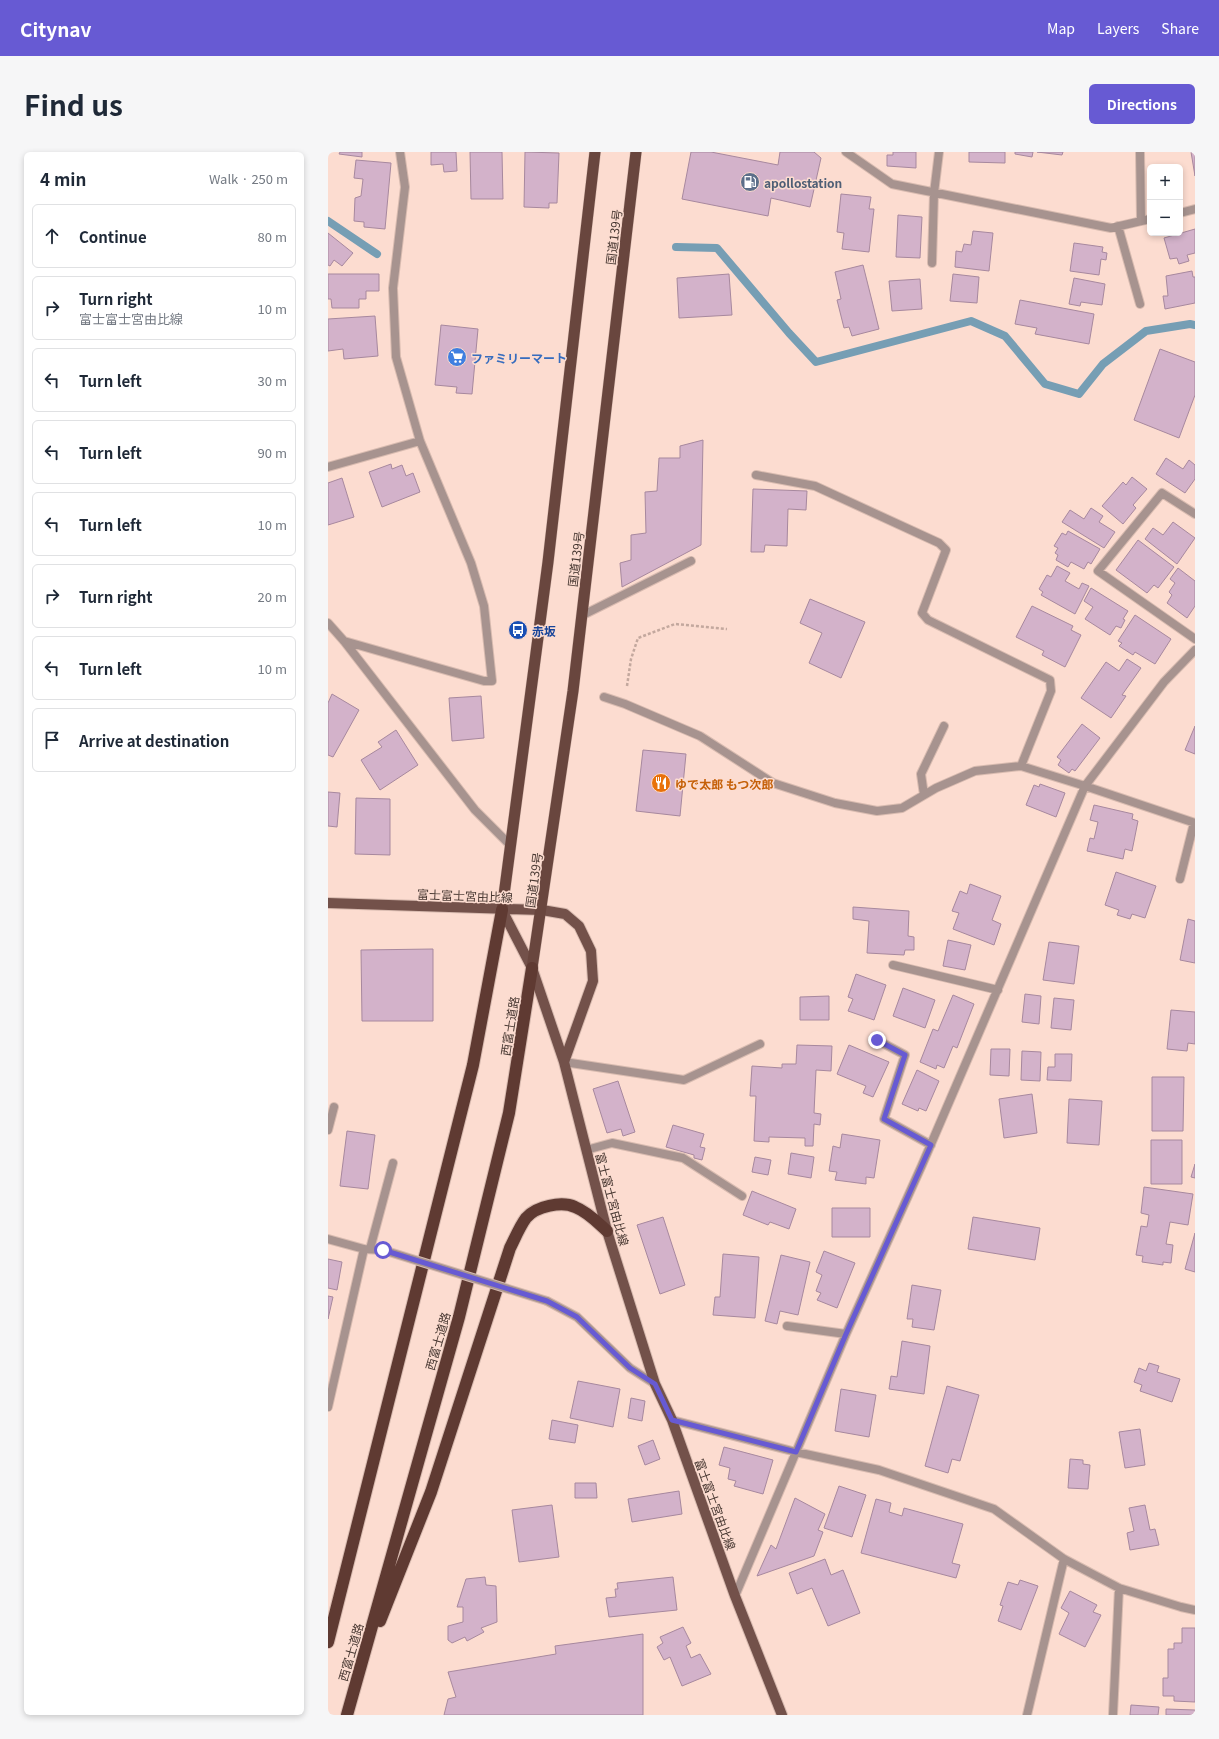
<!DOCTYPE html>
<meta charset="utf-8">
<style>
:root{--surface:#fff;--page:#f6f6f7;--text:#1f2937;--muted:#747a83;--line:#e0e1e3;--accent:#675ad3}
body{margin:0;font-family:Georgia,"Noto Sans JP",serif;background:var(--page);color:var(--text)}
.controls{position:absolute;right:12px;top:12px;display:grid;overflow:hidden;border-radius:6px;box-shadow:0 2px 6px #0003}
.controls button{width:36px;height:36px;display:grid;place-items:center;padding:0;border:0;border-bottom:1px solid var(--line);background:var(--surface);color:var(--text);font:20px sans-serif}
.stop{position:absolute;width:12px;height:12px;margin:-9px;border:3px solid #675ad3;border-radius:50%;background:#fff}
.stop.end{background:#675ad3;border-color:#fff;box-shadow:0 1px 4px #0008}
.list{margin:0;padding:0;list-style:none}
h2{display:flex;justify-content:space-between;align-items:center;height:52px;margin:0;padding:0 16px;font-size:17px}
h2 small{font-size:13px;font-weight:400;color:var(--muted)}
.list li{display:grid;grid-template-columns:26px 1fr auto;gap:12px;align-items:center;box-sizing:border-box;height:64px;margin:0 8px 8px;padding:0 8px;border:1px solid var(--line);border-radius:6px}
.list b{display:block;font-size:15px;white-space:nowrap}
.list p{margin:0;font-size:13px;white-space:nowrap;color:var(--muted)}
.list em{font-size:13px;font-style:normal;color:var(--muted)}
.icon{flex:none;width:22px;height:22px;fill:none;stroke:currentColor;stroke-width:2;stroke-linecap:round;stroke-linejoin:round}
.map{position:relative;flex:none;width:867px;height:1563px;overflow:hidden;border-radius:6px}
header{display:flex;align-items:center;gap:24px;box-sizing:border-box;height:56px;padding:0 20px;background:var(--accent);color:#fff}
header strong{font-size:19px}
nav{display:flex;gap:22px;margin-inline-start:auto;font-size:14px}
.intro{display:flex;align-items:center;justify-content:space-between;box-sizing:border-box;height:96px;padding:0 24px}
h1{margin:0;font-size:28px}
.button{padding:10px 18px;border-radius:6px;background:var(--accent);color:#fff;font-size:14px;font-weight:700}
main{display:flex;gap:24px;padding:0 24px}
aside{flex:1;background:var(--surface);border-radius:6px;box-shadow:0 2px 6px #0003}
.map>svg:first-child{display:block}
</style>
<header>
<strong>Citynav</strong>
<nav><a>Map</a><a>Layers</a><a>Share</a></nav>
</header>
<div class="intro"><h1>Find us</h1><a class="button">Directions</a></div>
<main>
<aside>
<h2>4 min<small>Walk · 250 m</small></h2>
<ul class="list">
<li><svg class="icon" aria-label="ahead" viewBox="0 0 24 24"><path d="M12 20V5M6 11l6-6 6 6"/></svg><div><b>Continue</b></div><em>80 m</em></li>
<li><svg class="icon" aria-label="right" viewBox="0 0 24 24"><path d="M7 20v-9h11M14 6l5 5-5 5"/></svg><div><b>Turn right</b><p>富士富士宮由比線</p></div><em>10 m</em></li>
<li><svg class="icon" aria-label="left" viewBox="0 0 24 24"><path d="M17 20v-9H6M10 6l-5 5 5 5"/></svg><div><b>Turn left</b></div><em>30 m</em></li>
<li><svg class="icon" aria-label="left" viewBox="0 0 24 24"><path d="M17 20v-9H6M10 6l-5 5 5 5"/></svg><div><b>Turn left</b></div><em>90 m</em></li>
<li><svg class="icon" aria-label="left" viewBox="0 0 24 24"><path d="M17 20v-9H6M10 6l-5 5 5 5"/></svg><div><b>Turn left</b></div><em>10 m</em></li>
<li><svg class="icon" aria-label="right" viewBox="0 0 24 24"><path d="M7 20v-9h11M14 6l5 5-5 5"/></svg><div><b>Turn right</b></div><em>20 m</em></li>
<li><svg class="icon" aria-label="left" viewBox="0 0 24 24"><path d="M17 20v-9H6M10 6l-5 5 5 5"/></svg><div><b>Turn left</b></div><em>10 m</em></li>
<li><svg class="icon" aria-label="arrive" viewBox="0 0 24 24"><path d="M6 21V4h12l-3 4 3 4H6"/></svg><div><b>Arrive at destination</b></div></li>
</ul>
</aside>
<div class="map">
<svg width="867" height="1563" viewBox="0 0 867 1563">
<rect width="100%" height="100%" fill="#fcdcd0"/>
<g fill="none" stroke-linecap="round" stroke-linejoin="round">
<path stroke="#769eb4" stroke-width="8" d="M0 69 49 102
M348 95 389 96 461 181 488 210 643 169 677 184 717 232 751 242 775 212 818 179 862 172 867 173"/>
</g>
<path fill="#d3b2ca" stroke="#a7889e" d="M12 0H34V5L11 2Z
M103 0H128L129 19 116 20 115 12 103 13Z
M142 0H174L175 47H143Z
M197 0 231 1 229 51H221V56L196 55Z
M363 0H383L450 13 452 0H486L493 6 482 55 443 46 440 64 354 47Z
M565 0H588V16L559 14V3H565Z
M641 0H677V11L641 10Z
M687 0H705L704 5 687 2Z
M709 0H735L734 3Z
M863 0H867V24Z
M28 8 63 11 57 77 36 75V70L26 69 27 46 33 44 35 27 26 26Z
M513 42 543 45 541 57H546L541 100 514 97 516 81 509 80Z
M570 63 594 65 592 106 568 105Z
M867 77V101L859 103 861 109 851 112 849 106 842 107 836 86Z
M645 79 665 81 661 119 627 115 628 99 634 100 636 92 643 93Z
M0 81 25 101 14 114 6 108 2 114 0 113Z
M746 91 775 95 774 100 779 101 778 108 773 107 771 123 742 119Z
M535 113 551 177 524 184 521 175 516 176 509 148 513 147 507 120Z
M864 119 865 125H867V151L837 157 835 144H840L838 124Z
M0 122H51V139H38V147H31V156H4L3 147H0Z
M401 122 404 163 351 166 349 126Z
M625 122 651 125 649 151 622 149Z
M746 126 777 132 774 153 753 150 752 154 741 152Z
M592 127 594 157 564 159 561 129Z
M692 148 766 162 761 192 707 182 709 176 687 172Z
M47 164 50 204 16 207 15 197 0 199V167Z
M113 173 150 177 144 242 128 241 129 235 107 233Z
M832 197 867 210V243L851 286 806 268Z
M375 288 373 393 294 435 292 411 303 408V383L318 381 317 340 329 339 331 306H352V294Z
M838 306 855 317 861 308 867 313V327L857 341 828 322Z
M63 312 64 317 74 313 78 324 85 321 92 340 54 355 41 320Z
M804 325 819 337 805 353 808 356 795 372 774 354 795 330 798 333Z
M14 326 26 365 0 373V331Z
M425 337 479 339 478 358 460 357 459 394 437 393 436 400H423Z
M763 356 775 364 771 370 787 380 776 396 734 370 742 358 756 367Z
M845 370 867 386 849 412 817 387 825 376 835 383Z
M740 379 772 397 763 412 760 410 756 417 743 410 740 415 728 408 730 403 727 401 730 396 726 394 734 381 738 383Z
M810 388 846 415 830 436 826 433 819 441 788 418Z
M729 414 742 421 737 429 751 437 754 431 761 434 747 462 713 443 715 440 711 437 719 423 723 425Z
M850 416 867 429V454L859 466 839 451 844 443 841 440 847 431 842 427Z
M763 436 800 459 795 467 797 468 793 476 788 474 782 483 757 467 765 455 756 449Z
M482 447 537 470 513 526 481 511 494 481 472 471Z
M704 454 745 474 743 478 753 483 737 515 714 503 716 499 688 485Z
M807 463 843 487 827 512 807 500 805 503 791 494 794 491 790 489Z
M799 507 813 516 794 543 798 544 783 566 753 546 778 510 791 519Z
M4 542 31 558 5 605 0 603V551Z
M153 544 156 586 124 589 121 546Z
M754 572 772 586 747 619 744 617 741 621 730 613 733 608 729 605Z
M867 574V602L857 598Z
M68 578 90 613 52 638 33 608 54 595 50 590Z
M315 598 358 602 352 664 308 659Z
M712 632 737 641 728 665 698 653 706 633 711 635Z
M0 640 12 641 9 675 0 674Z
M28 646 62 647V703L27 702Z
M766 653 805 662 804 667 810 669 804 699 797 697 795 707 759 699 762 686 766 687 770 670 762 668Z
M788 720 828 734 817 766 804 762 802 767 789 763 791 758 777 753Z
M642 732 673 744 664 768 673 772 666 793 625 777 631 761 624 759 632 739 639 742Z
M525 755 581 759 580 784 586 785V798H577L576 803 539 801 541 769 525 767Z
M860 767 867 769V811L852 808Z
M620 788 643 793 637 818 615 814Z
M721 790 751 794 746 832 715 828Z
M105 797V869H34L33 798Z
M528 822 558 833 546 868 520 859 525 847 520 845Z
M575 836 607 848 597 876 565 864Z
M697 842 713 844 711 872 694 870Z
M625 843 646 852 629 896 625 894 616 916 609 913 608 917 592 910 605 877 610 879Z
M501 844V868H472V845Z
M726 846 746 848 743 878 723 876Z
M843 858 867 860V892L860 891 859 899 839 897Z
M469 893 504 894 503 919 488 918 486 961 493 962 492 973 486 972 485 994H477V986L441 985V990L426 989 428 944H422L424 914 454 916V912H468Z
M521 893 561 910 545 945 535 941 538 934 509 922Z
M663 897H682L681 924 662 923Z
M694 899 713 900 712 929 693 928Z
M727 902H744L743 929 719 928 720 915H727Z
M589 918 611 929 598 959 591 956 590 959 574 952Z
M824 925H856L855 979H824Z
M290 929 307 980 295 984 293 977 279 981 265 937Z
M704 942 709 981 676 986 671 947Z
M741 947 774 949 771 993 739 991Z
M345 973 376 982 372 995 377 996 374 1008 366 1006V1003L338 995Z
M19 979 47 983 40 1037 12 1034Z
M514 982 552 988 546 1026 538 1025V1032L507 1028 509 1020 501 1019 505 994 512 996Z
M823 988H854V1032H823Z
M463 1001 486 1005 483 1026 460 1022Z
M427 1005 443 1008 440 1023 424 1020Z
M867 1012V1026L863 1025Z
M816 1035 865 1042 860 1073 842 1070 838 1092 845 1093 843 1111 835 1110V1113L814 1110 815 1104 808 1103 813 1074 819 1075 821 1063 813 1061Z
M424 1039 468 1057 461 1077 442 1070 440 1073 415 1063Z
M504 1056H542V1085H504Z
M335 1065 357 1133 332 1142 309 1073Z
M645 1065 712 1076 707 1108 640 1097Z
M867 1081V1120L857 1117Z
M496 1099 527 1111 509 1156 489 1148 493 1141 488 1139 494 1123 488 1120Z
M395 1102 431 1105 427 1166 385 1163 387 1145H392Z
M453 1103 482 1110 470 1163 452 1159 449 1172 437 1169Z
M0 1107 14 1110 9 1138 0 1136Z
M584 1133 613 1138 606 1178 584 1175 585 1167H579Z
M0 1144 5 1145 0 1167Z
M574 1189 602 1194 596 1242 561 1237 563 1224 569 1225Z
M821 1211 831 1214 829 1220 852 1227 844 1250 812 1239 814 1233 806 1230 811 1216 818 1219Z
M250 1229 292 1237 285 1275 242 1266Z
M619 1234 651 1243 632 1309 624 1307 620 1321 597 1314Z
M513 1237 548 1243 541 1285 507 1279Z
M303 1246 317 1249 314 1269 300 1266Z
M224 1268 250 1273 247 1291 221 1287Z
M812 1277 817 1313 797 1316 791 1280Z
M325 1288 332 1307 317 1313 310 1294Z
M396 1295 445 1308 435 1342 406 1334 408 1329 400 1327 402 1316 391 1313Z
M742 1307 755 1308V1312L762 1313 760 1337 740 1336Z
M247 1331H268L269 1346H247Z
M511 1334 538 1343 524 1385 496 1376Z
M351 1339 354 1362 304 1370 300 1347Z
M467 1346 497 1362 490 1378 495 1380 486 1404 429 1424 443 1393 448 1397Z
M548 1347 563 1351 561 1360 574 1364 576 1356 635 1372 624 1411 632 1413 628 1426 533 1401Z
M224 1353 231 1405 191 1410 184 1358Z
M817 1353 822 1378 827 1377 831 1393 802 1398 799 1381 806 1379 801 1356Z
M497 1407 503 1423 515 1418 532 1461 500 1474 484 1436 469 1442 461 1421Z
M157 1425 158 1433 168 1434 169 1470 153 1476 156 1480 139 1489 137 1485 124 1491 120 1488V1474L135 1470V1455H129L138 1427Z
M345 1425 349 1458 281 1465 278 1446 288 1445 287 1437H290L289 1431Z
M692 1428 710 1434 693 1478 670 1469 675 1454 672 1453 680 1430 690 1433Z
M742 1439 769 1453 765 1460 773 1463 757 1495 731 1482 741 1461 733 1456Z
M355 1475 363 1491 358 1494 363 1506 372 1502 383 1522 354 1534 342 1505 336 1508 329 1495 335 1491 332 1485Z
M854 1476H867V1550L846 1549V1544H835V1526H840V1497H846V1491H854Z
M315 1482V1563H116L120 1547 128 1545 120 1520 228 1502 227 1494Z
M803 1553 831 1555 830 1563H802Z
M838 1557 867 1558V1563H838Z"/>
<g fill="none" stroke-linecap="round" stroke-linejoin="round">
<defs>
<path id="minor" d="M518 0 564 32 783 76 822 67
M812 0 813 69
M852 61 867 57
M790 74 812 152
M604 111 606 41 611 0
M0 315 92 289
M428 323 487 334 611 391 618 398 594 461 600 468 722 528 723 539 693 614
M867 362 834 341 770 419 867 487
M253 464 363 409
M0 471 16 489 147 658 183 694
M16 489 156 529H164L156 454 143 411 92 289 68 205 65 136 77 35 72 0
M276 545 297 552 372 584 445 631 507 651 549 659 574 656 608 636 647 619 693 614 757 634 867 671
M596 643 593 622 616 574
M852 727 866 671
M565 813 670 838
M549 888 577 903 556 967 603 993
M236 910 356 928 432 892
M0 978 6 955
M258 998 284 991 355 1006 414 1044
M0 1087 36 1097 55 1098
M42 1097 65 1011
M219 1149 249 1165 302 1216 327 1232
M459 1174 518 1182
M0 1255 36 1097
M344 1268 468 1300 551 1318 666 1357 736 1407 791 1436 853 1455 867 1458
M407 1444 518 1182 594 1013 757 634 836 530 867 498
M699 1563 736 1407
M785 1563 791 1436"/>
<path id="primary" d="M0 751 214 758 237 762 251 774 263 799 265 829 236 910
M174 758 204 816 236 910 279 1079 327 1232 344 1268 407 1444 454 1563"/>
<path id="trunk" d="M174 758 220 410 267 0
M204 816 245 539 308 0"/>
<path id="motorway" d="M52 1469 103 1340 182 1096C187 1086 192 1074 198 1066 208 1054 234 1049 247 1055 260 1060 270 1071 279 1079
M0 1490 145 913 174 758
M19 1563 131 1165 181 961 204 816"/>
</defs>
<use href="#minor" stroke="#d8bbb0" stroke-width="10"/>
<use href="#primary" stroke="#d8bbb0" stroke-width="12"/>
<use href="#trunk" stroke="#d8bbb0" stroke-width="12"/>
<use href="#motorway" stroke="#d8bbb0" stroke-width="14"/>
<path stroke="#c3a89e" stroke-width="2.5" stroke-dasharray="3 2" stroke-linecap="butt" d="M299 534 303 507 310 486 347 472 399 477"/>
<use href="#minor" stroke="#a7938f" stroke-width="8"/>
<use href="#primary" stroke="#73514a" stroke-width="10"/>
<use href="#trunk" stroke="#69463e" stroke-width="11"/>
<use href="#motorway" stroke="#5f3a32" stroke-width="12"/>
<defs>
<path id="minor-bridge" d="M55 1098 219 1149"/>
</defs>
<use href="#minor-bridge" stroke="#d8bbb0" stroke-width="10" stroke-linecap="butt"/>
<use href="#minor-bridge" stroke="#a7938f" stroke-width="8"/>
</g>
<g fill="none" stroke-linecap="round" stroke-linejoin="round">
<path stroke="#675ad3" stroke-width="5" d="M55 1098 219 1149 249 1165 302 1216 327 1232 344 1268 468 1300 518 1182 603 993 556 967 577 903 549 888"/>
</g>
<defs>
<symbol id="fuel-disc" viewBox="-11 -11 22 22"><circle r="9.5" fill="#5c6f8a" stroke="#fcdcd0"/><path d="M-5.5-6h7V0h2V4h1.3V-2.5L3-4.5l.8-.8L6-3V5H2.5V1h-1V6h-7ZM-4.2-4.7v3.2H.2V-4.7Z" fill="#fff"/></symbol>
<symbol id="supermarket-disc" viewBox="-11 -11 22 22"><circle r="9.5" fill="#3f7fe0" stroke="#fcdcd0"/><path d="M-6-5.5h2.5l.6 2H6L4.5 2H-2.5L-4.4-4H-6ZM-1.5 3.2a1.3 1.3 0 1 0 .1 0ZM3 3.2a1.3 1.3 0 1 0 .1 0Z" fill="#fff"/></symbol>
<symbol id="bus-disc" viewBox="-11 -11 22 22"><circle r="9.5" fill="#1a4fb4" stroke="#fcdcd0"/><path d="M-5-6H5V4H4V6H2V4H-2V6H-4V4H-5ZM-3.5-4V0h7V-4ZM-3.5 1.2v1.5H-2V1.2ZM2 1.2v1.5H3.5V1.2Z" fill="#fff"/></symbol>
<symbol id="restaurant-disc" viewBox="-11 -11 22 22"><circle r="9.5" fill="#e8710a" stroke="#fcdcd0"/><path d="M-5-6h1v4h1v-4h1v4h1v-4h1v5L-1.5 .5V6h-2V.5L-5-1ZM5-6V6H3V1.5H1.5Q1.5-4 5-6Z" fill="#fff"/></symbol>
</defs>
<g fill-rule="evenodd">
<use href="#fuel-disc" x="411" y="19" width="22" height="22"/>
<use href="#supermarket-disc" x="118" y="194" width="22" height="22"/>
<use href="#bus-disc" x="179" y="467" width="22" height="22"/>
<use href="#restaurant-disc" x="322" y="620" width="22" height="22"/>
</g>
<g text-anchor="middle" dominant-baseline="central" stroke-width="3" stroke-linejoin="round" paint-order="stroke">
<g font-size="12" font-weight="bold" fill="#4e5e75" stroke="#fcdcd0" text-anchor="start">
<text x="436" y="30">apollostation</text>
</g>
<g font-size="12" fill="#483832" stroke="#fcdcd0">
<text transform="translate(285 85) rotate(-83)">国道139号</text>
<text transform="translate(247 407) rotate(-83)">国道139号</text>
<text transform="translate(205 728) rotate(-82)">国道139号</text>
<text transform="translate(137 743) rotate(2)">富士富士宮由比線</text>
<text transform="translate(181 874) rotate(-81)">西富士道路</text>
<text transform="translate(285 1047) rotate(75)">富士富士宮由比線</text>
<text transform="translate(109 1189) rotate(-74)">西富士道路</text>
<text transform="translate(388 1352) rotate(70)">富士富士宮由比線</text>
<text transform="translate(22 1500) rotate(-74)">西富士道路</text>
</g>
<g font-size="12" font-weight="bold" fill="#366cbe" stroke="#fcdcd0" text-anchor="start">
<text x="143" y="205">ファミリーマート</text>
</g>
<g font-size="12" font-weight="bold" fill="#164399" stroke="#fcdcd0" text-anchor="start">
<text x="204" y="478">赤坂</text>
</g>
<g font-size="12" font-weight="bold" fill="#c56008" stroke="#fcdcd0" text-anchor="start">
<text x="347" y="631">ゆで太郎 もつ次郎</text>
</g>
</g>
</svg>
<div class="controls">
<button>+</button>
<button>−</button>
</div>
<div class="stop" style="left:55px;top:1098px"></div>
<div class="stop end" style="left:549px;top:888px"></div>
</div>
</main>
